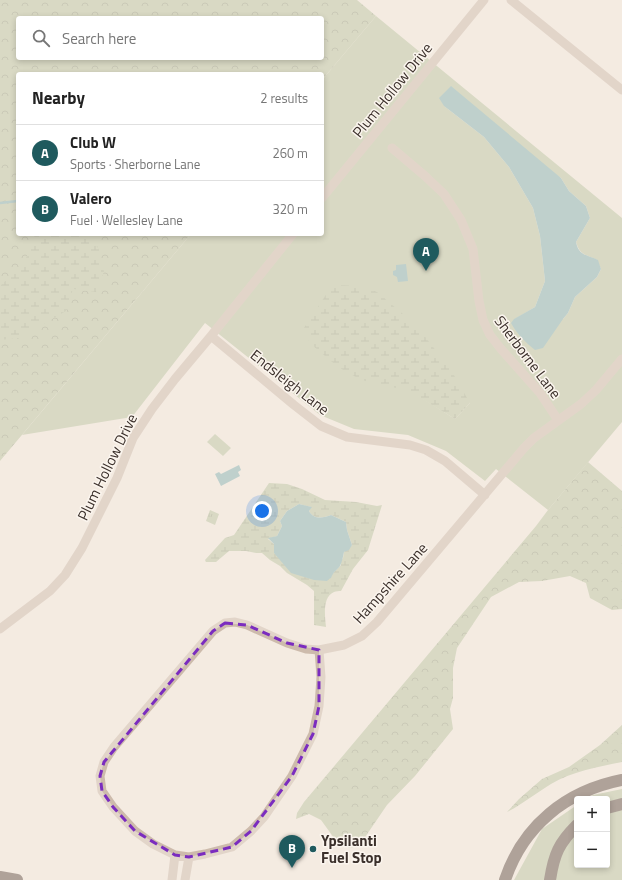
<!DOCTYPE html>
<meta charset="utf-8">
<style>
:root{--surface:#fff;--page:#f6f6f6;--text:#222;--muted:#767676;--line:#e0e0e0;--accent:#1f5a5e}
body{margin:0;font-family:"Titillium Web",sans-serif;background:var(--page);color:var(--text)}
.controls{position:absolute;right:12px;bottom:12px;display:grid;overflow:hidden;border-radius:4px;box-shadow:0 2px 6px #0003}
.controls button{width:36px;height:36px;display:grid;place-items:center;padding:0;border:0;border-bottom:1px solid var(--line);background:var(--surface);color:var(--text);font:20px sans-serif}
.you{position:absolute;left:262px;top:511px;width:14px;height:14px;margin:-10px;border:3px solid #fff;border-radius:50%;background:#1a73e8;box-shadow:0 0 0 6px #1a73e833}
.badge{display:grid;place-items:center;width:26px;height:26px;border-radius:50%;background:var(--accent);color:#fff;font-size:13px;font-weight:700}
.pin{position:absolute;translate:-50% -33px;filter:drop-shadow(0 1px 2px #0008)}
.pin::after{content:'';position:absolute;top:21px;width:14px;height:12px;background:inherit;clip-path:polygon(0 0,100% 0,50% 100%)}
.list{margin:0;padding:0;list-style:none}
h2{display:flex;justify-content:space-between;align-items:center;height:52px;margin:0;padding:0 16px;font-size:17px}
h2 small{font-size:13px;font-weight:400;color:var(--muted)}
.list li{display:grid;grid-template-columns:26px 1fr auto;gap:12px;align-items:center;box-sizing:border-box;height:56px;padding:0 16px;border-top:1px solid var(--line)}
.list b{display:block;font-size:15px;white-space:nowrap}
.list p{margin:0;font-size:13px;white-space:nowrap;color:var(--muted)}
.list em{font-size:13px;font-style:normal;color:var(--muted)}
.icon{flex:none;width:22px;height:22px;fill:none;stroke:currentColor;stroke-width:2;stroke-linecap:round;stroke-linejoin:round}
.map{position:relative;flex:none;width:622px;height:880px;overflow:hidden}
.search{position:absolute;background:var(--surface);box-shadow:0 2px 6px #0003;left:16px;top:16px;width:308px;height:44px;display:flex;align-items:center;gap:10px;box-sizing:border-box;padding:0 14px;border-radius:4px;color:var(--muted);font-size:15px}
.panel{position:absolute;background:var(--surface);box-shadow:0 2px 6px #0003;left:16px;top:72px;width:308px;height:164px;border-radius:4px}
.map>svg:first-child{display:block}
</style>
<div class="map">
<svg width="622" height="880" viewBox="0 0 622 880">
<defs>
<pattern id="forest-crowns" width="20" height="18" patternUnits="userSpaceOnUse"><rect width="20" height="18" fill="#b8c4a0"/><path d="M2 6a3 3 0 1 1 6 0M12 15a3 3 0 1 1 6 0" fill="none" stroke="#97a083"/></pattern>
<pattern id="wetland-marsh" width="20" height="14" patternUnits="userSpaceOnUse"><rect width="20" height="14" fill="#b8c4a0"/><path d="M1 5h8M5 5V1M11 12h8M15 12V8" fill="none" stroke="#97a083"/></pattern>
<pattern id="park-tufts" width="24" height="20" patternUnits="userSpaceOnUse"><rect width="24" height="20" fill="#b8c4a0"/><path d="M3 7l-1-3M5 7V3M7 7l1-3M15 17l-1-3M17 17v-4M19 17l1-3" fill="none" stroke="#97a083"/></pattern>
</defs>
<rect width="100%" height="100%" fill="#f4ebe1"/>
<path fill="#b8c4a0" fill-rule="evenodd" d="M376 16 622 218V422L548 510 496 469 485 481 446 451 408 435 354 429 320 415 205 323 132 417 22 435 191 234H322V80ZM444 106 561 178 569 191 586 206 590 218 576 242C580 256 586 254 597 260L601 269 597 277 575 297 568 313 563 319H515L535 307 545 281 540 236 533 208 509 167 484 137ZM409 390 470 403 455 419Z
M215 434 231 448 223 456 207 442Z
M622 789V880H514L542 829 577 805V865H607V799H587L593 795Z"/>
<path fill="url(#forest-crowns)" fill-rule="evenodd" d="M0 0H357L376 16 322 80V74H18V234H191L0 461ZM18 18H322V58H18Z
M588 462 622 491V609L612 610 590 598 586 583 570 576 542 581 519 582 491 597 457 648 453 668V698L450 709 453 729 415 776 387 805 359 846 349 848 334 838 321 820 309 814 296 819 297 813 304 802 536 526 548 510Z
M622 725V762C598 767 573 771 551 784 536 793 523 804 507 812L519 799 542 779 569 767 600 745Z"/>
<path fill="url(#wetland-marsh)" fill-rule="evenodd" d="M37 234H86L100 250 104 272 96 292 73 289 66 311 19 338 0 340V286L24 263 35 235Z
M338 285 360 286 377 292 416 325 451 370 470 403 455 419 409 391 361 380 338 367 312 345 302 331 329 290Z
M269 483 287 484 302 489 325 500 356 502 377 506 382 505 368 550 353 569 341 591C339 591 336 591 334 592 322 597 325 617 326 627L314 625V591L307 585 287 573 280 566 270 560 262 553H256L246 551H229L216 562H206L205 560 225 538 234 535ZM299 504 311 507 309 511C314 520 323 518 331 515L346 522 347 530 352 545 344 552 343 558 341 561V565L332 574 274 553V544L268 539 277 536 282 526 280 521 287 511Z"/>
<path fill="url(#park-tufts)" d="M210 510 219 514 215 525 206 521Z"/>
<path fill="#7fb0b2" d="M451 86 561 178 569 191 586 206 590 218 576 242C579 256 586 254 598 260L601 269 597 277 575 297 568 313 563 319 543 348 535 350C525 342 517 334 511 323L514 319 535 307 545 281 540 236 533 208 509 167 484 137 444 106 439 98Z
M406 264 408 281 398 282 397 277 393 275V271L396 270V265Z
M239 465 241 470 238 472 240 476 221 486 215 474 219 472 221 474Z
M299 504 312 507 309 511C314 520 323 518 331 515L346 522 347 530 352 545 349 550 344 552C343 557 342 562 340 566 337 570 333 572 331 578L329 579 327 581 314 580 291 573 274 553V544L268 538 277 536 282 526 280 521 287 511Z"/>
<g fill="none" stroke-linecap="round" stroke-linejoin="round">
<path stroke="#7fb0b2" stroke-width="2.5" d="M0 203 18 201"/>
<path stroke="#cdbbac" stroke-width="9" d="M511 0 622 90
M392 148 425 176 444 194 461 220 473 249 479 301 483 320 490 335 501 349 540 393 558 420
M322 198 484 0
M211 336 294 405 321 426 347 437 410 445 426 450 445 461 485 495
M0 629 50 591 65 575 82 548 117 478 133 438 152 409 175 379 211 336 293 234
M319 650 321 677 319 706 313 734 292 776 264 817 251 831 232 847 205 854 189 857 175 855 153 844 135 831 113 807 102 791 100 776 104 762 114 747 213 631 225 623 235 622 247 625 287 643 306 649 319 650 344 645 362 636 377 622 524 448 534 438 581 404 596 390 622 359
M172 880 175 855
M185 880 189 857"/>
<path stroke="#5c4a42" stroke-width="12" d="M607 808 622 804
M0 877 17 880
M505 880C523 826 566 791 622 780
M550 880C554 854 559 843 577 825"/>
</g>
<path d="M0 0H622V880H0ZM225 623 247 625 287 643 319 650V706L313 734 292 776 251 831 232 847 189 857 175 855 135 831 113 807 102 791 100 776 104 762 213 631Z" fill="#f4ebe1" fill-opacity=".55" fill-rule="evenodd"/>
<path fill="none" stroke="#7b2cbf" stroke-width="3" stroke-dasharray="8 5" stroke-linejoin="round" d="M225 623 247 625 287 643 319 650V706L313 734 292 776 251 831 232 847 189 857 175 855 135 831 113 807 102 791 100 776 104 762 213 631Z"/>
<circle fill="#1f5a5e" stroke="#fbf5ee" stroke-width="1.5" cx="313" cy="849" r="4"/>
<g text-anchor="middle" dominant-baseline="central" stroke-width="3" stroke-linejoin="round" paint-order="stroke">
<g font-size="15" fill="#3b302b" stroke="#fbf5ee">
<text transform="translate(392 90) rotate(-51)">Plum Hollow Drive</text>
<text transform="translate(528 357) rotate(53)">Sherborne Lane</text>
<text transform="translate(290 382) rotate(38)">Endsleigh Lane</text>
<text transform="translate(107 467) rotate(-64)">Plum Hollow Drive</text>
<text transform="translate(390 583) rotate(-48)">Hampshire Lane</text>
</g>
<g font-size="15" font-weight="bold" fill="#3b302b" stroke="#fbf5ee" text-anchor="start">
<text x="321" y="840">Ypsilanti<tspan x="321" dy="17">Fuel Stop</tspan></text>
</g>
</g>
</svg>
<div class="controls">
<button>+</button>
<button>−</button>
</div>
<div class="you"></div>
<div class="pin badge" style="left:426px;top:271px">A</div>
<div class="pin badge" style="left:292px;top:868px">B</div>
<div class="search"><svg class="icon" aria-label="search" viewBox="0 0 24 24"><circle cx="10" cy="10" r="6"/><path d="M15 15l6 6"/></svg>Search here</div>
<section class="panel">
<h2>Nearby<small>2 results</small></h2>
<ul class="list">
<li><span class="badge">A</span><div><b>Club W</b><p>Sports · Sherborne Lane</p></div><em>260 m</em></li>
<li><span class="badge">B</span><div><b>Valero</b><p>Fuel · Wellesley Lane</p></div><em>320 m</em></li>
</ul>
</section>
</div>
